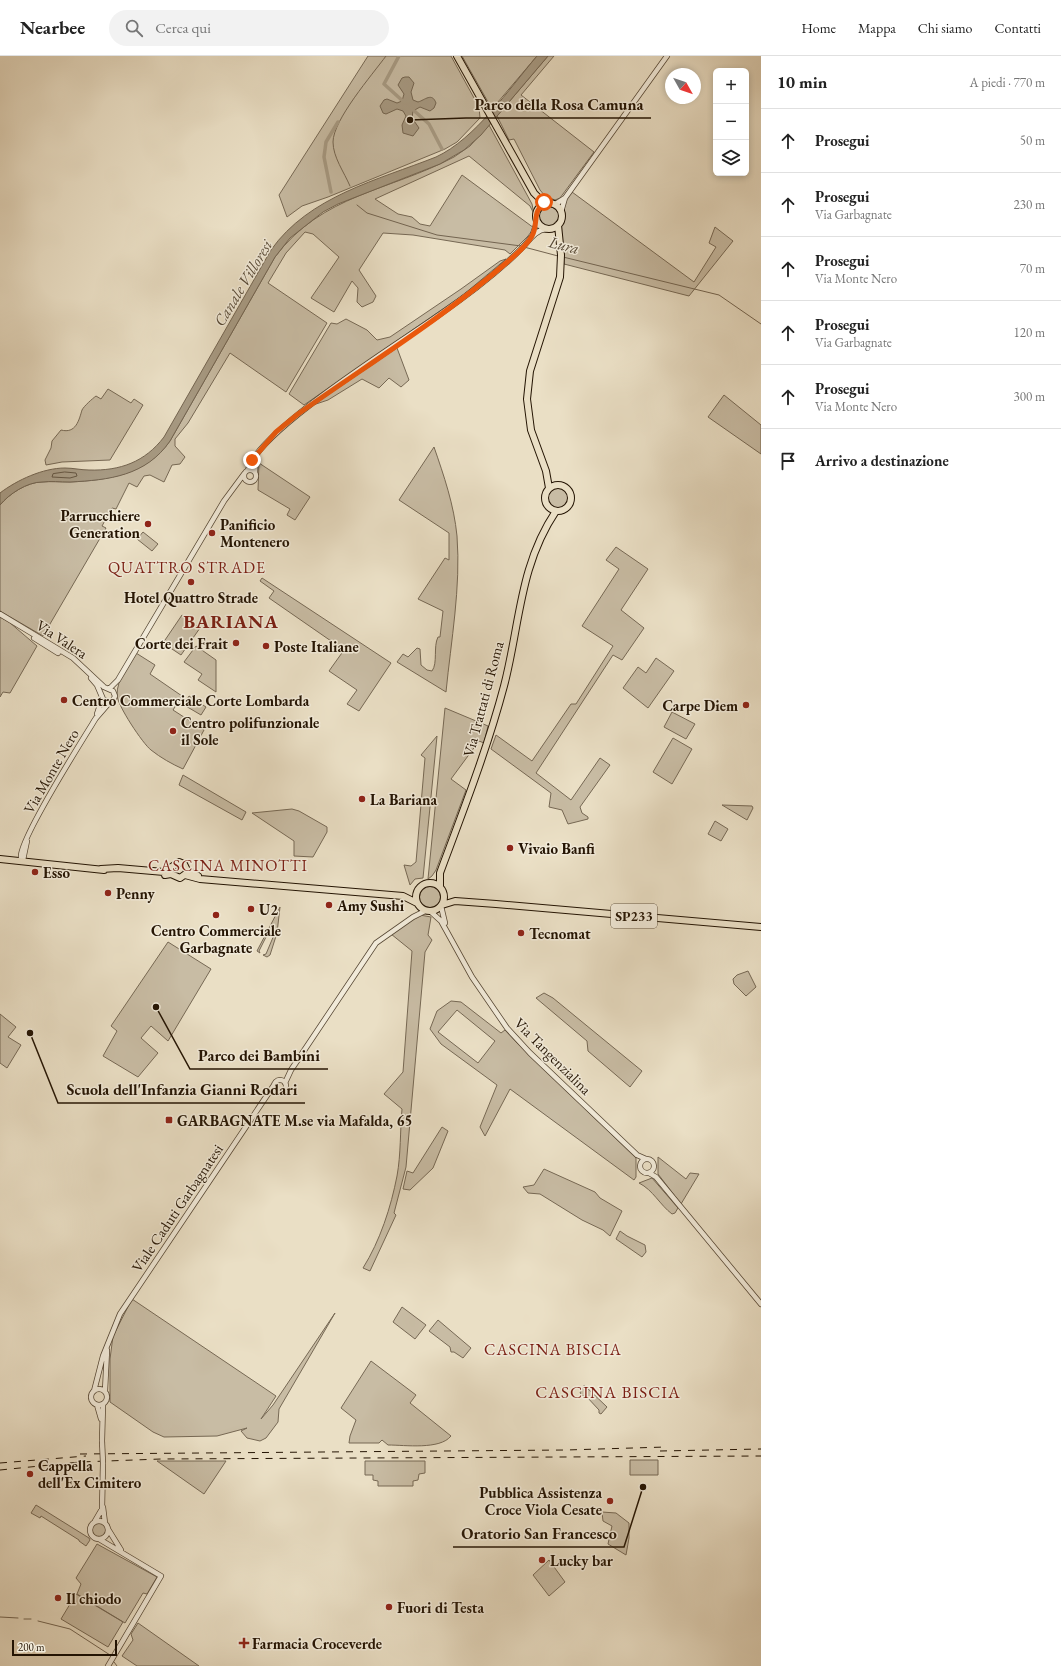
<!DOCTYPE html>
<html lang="it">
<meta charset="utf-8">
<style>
:root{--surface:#fff;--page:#f2f2f2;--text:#222;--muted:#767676;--line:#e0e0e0}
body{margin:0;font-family:"EB Garamond",serif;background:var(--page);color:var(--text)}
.controls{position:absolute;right:12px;top:12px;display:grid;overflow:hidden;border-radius:6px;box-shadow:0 2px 6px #0003}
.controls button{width:36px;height:36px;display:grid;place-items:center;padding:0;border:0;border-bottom:1px solid var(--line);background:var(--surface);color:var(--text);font:20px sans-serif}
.compass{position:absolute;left:665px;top:12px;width:36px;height:36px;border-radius:50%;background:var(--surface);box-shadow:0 2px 6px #0003;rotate:130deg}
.scale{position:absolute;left:12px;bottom:10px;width:105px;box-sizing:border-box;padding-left:4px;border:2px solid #241403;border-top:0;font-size:11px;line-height:14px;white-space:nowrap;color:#241403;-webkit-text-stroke:3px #f1ead9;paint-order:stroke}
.stop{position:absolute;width:12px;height:12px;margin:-9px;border:3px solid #ea580c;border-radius:50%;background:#fff}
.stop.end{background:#ea580c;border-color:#fff;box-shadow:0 1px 4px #0008}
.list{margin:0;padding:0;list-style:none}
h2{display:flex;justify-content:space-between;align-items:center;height:52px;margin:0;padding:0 16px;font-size:17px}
h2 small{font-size:13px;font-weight:400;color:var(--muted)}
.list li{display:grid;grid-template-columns:26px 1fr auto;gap:12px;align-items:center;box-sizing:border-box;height:64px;padding:0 16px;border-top:1px solid var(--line)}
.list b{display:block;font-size:15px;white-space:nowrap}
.list p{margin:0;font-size:13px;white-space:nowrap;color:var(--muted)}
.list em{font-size:13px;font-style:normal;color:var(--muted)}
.icon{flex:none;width:22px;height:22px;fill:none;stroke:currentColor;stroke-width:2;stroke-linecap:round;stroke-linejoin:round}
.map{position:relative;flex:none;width:761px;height:1610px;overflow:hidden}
header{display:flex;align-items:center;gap:24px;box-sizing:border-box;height:56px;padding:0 20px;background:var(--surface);border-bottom:1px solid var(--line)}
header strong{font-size:19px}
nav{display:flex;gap:22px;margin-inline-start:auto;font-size:14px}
.search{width:280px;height:36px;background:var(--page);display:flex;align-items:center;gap:10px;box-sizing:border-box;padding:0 14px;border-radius:22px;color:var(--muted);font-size:15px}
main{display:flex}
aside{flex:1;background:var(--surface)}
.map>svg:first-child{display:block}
</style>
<header>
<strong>Nearbee</strong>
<div class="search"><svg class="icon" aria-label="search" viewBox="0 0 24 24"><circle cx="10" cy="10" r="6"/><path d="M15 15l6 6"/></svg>Cerca qui</div>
<nav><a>Home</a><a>Mappa</a><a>Chi siamo</a><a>Contatti</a></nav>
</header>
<main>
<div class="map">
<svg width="761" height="1610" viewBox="0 0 761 1610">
<rect width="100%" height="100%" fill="#eadfc5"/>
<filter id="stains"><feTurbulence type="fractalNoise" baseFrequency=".005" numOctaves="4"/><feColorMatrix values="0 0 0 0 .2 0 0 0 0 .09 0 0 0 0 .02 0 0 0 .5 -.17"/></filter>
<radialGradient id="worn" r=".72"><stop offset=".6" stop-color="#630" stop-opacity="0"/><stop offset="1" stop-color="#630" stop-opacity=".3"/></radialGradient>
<path fill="#c8bca4" stroke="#766854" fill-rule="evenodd" d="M368 0H451L479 51 480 62 457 86 445 93 328 141 302 150 287 161 279 139Z
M462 0H537L492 53Z
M548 0H554L521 39 594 96 560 142 555 144 545 140 540 134 514 83 509 84 497 60Z
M489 69 532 148 534 158 530 150 469 100 375 143 398 158 412 161 420 168 430 170 462 119 534 172 528 180 510 198 505 194 413 179 383 177 359 214 376 240 373 246 362 251 357 246 358 232 352 225 334 256 311 242 339 201 313 178 305 176 286 197 268 227 327 267 286 336 230 297 188 367 175 383V390L185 401 180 408 172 409 164 426 150 419 144 420 137 431 129 427 116 453 112 452 102 470 106 472 43 580 0 555V449C9 438 27 426 42 426 51 425 60 426 70 426 108 424 146 419 170 385L275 201C322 138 390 135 454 101L470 90Z
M572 136 694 226 716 191 709 187 715 171 733 185 689 240 564 208 561 171 564 163 563 155 566 143Z
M539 161a10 10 0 1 1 20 0a10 10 0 1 1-20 0Z
M506 203 463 239 304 349 289 338 331 267 337 268 346 263 367 274 377 284 390 281 461 233 500 205Z
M397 292 409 324 401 331 389 322 379 332 362 323 328 344 313 349Z
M108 333 131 347 134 343 143 349 110 404 62 406 46 409 45 404 51 392 52 385 61 374C76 378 79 364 82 354 84 350 92 343 96 340L101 343Z
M724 339 761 369V398L708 361Z
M434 391C444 420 454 449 457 480 461 531 451 585 446 636L397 606 403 598 408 601 417 592 420 593 421 609 427 614 432 615C438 607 433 591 438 581H440L443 555 418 543 445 502 449 504V477L399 444Z
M259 407 310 441 295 464 287 459 290 453 258 434Z
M548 442a10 10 0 1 1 20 0a10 10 0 1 1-20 0Z
M143 476 158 488 152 495 137 483Z
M616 491 648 513 621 554 644 572 622 604 613 599 536 717 571 744 600 702 610 709 580 751 582 757 588 761V763L568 768 562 754 549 751 551 737 491 693 496 679 532 705 571 648H576L613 590 582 570 619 513 606 504Z
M262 522 391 607 359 655 347 648 357 634 329 615 344 594 269 542 274 535 260 525Z
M182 559 200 572 181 599 163 587Z
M0 561 9 566 37 590 10 637 3 636 0 641Z
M196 590 216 604V636L198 624 202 618 184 606Z
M136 597 155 609 150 618 182 640 173 654 204 674 183 713C172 708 161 702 151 694 143 688 117 649 117 639 117 623 128 610 136 597Z
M656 602 674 615 648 652 623 632 638 611 646 617Z
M189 640 206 651 201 659 184 649Z
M445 652 488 670 484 687 479 685 451 723 466 734 436 814 432 820 428 823Z
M672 656 695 668 686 683 664 671Z
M437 680 423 822 415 823 410 829 404 809 411 810 416 806 425 702 421 699Z
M673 682 692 693 672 728 653 716Z
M183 719 246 756 242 764 179 729Z
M722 749 752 750 753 752 747 764Z
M292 753 299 755 327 771V776L313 801 294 800V785L252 757Z
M715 765 728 773 721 785 708 778Z
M417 841a13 13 0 1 1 26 0a13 13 0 1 1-26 0Z
M280 851 277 877 270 899 267 901 263 899 266 898 274 879 268 877 259 895 260 897 257 895 258 893Z
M420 859 431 861 428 879 432 884 425 896 406 1111 394 1157 396 1159 370 1215 363 1212C380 1185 391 1151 397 1120 401 1098 400 1075 402 1053L384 1038 403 1016 412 895 391 878Z
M168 886 211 913 168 985 151 970 141 982 158 997 138 1021 103 1000 117 975 111 970Z
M748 915 756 931 746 940 734 928 733 923 737 919Z
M544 937 553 942 642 1015 630 1031 588 995 587 985 536 942Z
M451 945 461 946 501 977 505 974 517 987 636 1102V1121L634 1124 510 1033 485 1080 480 1071 497 1029 441 988 430 973 437 955ZM457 954 495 985 478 1007 438 976Z
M0 958 16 971 8 981 21 989 7 1012 0 1007Z
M442 1071 448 1075 433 1112 410 1134 403 1133 407 1115 413 1117Z
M658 1101 686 1123 690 1117 699 1118 681 1148 658 1118Z
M544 1113 595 1136 600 1142 622 1155 610 1180 603 1174 582 1164 540 1138 528 1137 523 1131 534 1129Z
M652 1122 678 1152 675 1157 672 1158C660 1149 653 1134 639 1127Z
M620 1175 627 1180 645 1189 646 1196 642 1201 616 1183Z
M132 1243 276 1340 261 1363 273 1349 335 1257 279 1353 278 1366 266 1382 260 1385 247 1382 241 1375 247 1372 217 1380 164 1381 153 1376 110 1346V1303L113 1280Z
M402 1251 426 1269 415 1283 393 1266Z
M438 1264 471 1292 463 1302 454 1296H451L450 1291 429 1275Z
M371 1305 416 1339 410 1347 451 1380C440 1394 405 1389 388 1389L382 1384 379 1387H349L350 1380 356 1364 341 1352Z
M584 1329 607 1351 601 1358 599 1357V1354L586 1340H583L580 1337Z
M630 1404H658V1419H630Z
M157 1405H226L204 1438Z
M365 1405H425V1417L419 1418 418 1424 413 1425V1430H378V1425L373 1424V1419H365Z
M36 1449 89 1482 90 1484 86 1490 79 1485V1484L41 1460 40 1462 31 1457Z
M602 1456 616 1457 629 1467V1482L626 1499 608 1488 612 1470 603 1465Z
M92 1474a7 7 0 1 1 14 0a7 7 0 1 1-14 0Z
M97 1488 157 1521 147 1538 143 1537 125 1567 77 1538 81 1528 76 1522Z
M549 1504 565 1526 549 1540 533 1519Z
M76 1538 123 1566 108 1591 61 1563Z
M138 1567 199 1610H137L122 1600 133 1584 131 1578Z"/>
<path fill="#a79a83" stroke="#736450" d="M537 0H548L481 79 464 94 440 108 338 148 323 156 290 182 275 201 170 385C146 420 109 424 70 426 60 426 51 425 42 426 27 426 9 438 0 449V437C17 424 43 412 65 412 73 412 81 414 89 414 120 415 145 406 164 381L271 194C309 140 378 124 436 101 475 83 509 33 537 0Z
M405 21H409L414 27 411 36 413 44 418 46C425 44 432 36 436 47L434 52 430 55 420 51 413 55 412 62 419 72 413 80 403 77 402 69 406 60 403 55 397 53 386 58 383 57 380 50 384 44 387 43 397 47 402 45 404 38 398 29 402 22Z"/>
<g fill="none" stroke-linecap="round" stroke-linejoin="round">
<path stroke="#665743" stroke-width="1" d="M65 416 76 417 77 420 70 422 52 421 53 418Z"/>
<path stroke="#736450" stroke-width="1" d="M350 130C344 116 333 101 333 86 333 64 372 19 386 0
M357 149 367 157 437 179 521 190
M524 191 558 200
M563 201 719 239 761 268
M0 1561 18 1562
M24 1563H31
M38 1565 70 1573 110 1599
M114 1606 117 1610"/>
<path stroke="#a79a83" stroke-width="3.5" d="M399 0 384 28 405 47
M411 52 429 68 442 93
M331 136 324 101 326 86 338 66"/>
<defs>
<path id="minor" d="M554 149 565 142
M561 156 565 142 667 0
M533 178 537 166
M244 420a6 6 0 1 1 12 0a6 6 0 1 1-12 0Z
M248 414C257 375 401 286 439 259 468 239 496 218 521 193 529 185 535 174 546 173
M255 416 256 401
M0 558 73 602 104 631 113 635 115 640 113 645 109 647 96 662C83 683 19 784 21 801L23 804
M34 582 58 597
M91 622 97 629 103 643 109 647
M109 633 118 624 224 445 244 418
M97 658 102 643
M23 804 27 785
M441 850 445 867
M430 855 441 865 472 921 507 972 530 997 637 1099 646 1103
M274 1030a6 6 0 1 1 12 0a6 6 0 1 1-12 0Z
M285 1027 291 1014 376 887 413 861 425 855
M640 1110a7 7 0 1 1 14 0a7 7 0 1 1-14 0Z
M649 1117 656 1121 761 1248
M91 1341a8 8 0 1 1 16 0a8 8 0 1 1-16 0Z
M94 1335 103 1300 120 1258 274 1029
M105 1335 107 1294
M97 1349 101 1363
M102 1385 103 1349
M103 1451 105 1467
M95 1465 102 1453 103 1407
M90 1474a9 9 0 1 1 18 0a9 9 0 1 1-18 0Z
M108 1473 121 1494
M99 1483 161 1520 108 1610"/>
<path id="major" d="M457 0 534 137 541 144 547 148
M536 160a13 13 0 1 1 26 0a13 13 0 1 1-26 0Z
M545 442a13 13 0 1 1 26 0a13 13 0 1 1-26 0Z
M549 432 546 415 531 374 527 343 530 315 560 221 561 199 558 169
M0 803 104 814
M101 813 118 812 164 816 179 806 184 808 187 814 198 820
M165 819 171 818 180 822 187 817
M185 819 200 823 403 840 417 847
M416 841a14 14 0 1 1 28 0a14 14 0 1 1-28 0Z
M440 831V817C463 755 487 694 504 630 520 569 519 510 556 455
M442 849 455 845 496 848 761 871"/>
</defs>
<use href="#minor" stroke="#564734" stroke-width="6"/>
<use href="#major" stroke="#241403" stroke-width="8"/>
<use href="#minor" stroke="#f1ead9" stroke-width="4.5"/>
<use href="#major" stroke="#eadfc5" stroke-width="6"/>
<path stroke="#241403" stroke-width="1" stroke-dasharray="7 7" stroke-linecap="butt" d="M660 1395 761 1393
M80 1398 566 1394 666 1391
M0 1407 86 1400
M0 1414 80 1406 161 1403 761 1400"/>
<defs>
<path id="minor-bridge" d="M102 1385 103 1407"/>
</defs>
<use href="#minor-bridge" stroke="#564734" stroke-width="6" stroke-linecap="butt"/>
<use href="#minor-bridge" stroke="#f1ead9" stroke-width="4.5"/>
</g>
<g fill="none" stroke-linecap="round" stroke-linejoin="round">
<path stroke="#ea580c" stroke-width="5" d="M252 404 276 376 298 358C367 309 440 264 505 208 514 200 526 191 532 180 539 168 531 152 547 148L544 146"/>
</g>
<g fill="#8f2418" stroke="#f1ead9" stroke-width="1.5">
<circle cx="148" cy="468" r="4"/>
<circle cx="212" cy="477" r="4"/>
<circle cx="191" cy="526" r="4"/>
<circle cx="236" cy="587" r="4"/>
<circle cx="266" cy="590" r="4"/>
<circle cx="64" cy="644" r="4"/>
<circle cx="746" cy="649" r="4"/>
<circle cx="173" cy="675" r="4"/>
<circle cx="362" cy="743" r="4"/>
<circle cx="510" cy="792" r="4"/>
<circle cx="35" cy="816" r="4"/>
<circle cx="108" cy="837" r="4"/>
<circle cx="329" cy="849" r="4"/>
<circle cx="251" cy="853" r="4"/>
<circle cx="216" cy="859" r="4"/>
<circle cx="521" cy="877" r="4"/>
<rect x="165" y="1060" width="8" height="8" rx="2"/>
<circle cx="30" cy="1418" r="4"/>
<circle cx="610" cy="1445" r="4"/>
<circle cx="542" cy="1504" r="4"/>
<circle cx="58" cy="1542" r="4"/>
<circle cx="389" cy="1551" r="4"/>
<path d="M242 1581h4v4h4v4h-4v4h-4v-4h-4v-4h4z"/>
</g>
<g text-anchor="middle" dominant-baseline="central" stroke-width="3" stroke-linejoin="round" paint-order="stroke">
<rect fill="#f1ead9" stroke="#625443" stroke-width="1" x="611" y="848" width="46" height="24" rx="3"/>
<g font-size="14" font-weight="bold" fill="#241403">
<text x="634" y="860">SP233</text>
</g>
<g font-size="15" font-weight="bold" fill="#241403" stroke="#f1ead9" text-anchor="start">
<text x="140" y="459" text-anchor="end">Parrucchiere<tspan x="140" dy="17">Generation</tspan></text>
<text x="220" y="468">Panificio<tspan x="220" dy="17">Montenero</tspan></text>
<text x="191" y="541" text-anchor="middle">Hotel Quattro Strade</text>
<text x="228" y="587" text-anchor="end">Corte dei Frait</text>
<text x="274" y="590">Poste Italiane</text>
<text x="72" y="644">Centro Commerciale Corte Lombarda</text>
<text x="738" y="649" text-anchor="end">Carpe Diem</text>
<text x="181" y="666">Centro polifunzionale<tspan x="181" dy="17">il Sole</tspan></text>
<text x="370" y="743">La Bariana</text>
<text x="518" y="792">Vivaio Banfi</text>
<text x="43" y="816">Esso</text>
<text x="116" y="837">Penny</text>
<text x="337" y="849">Amy Sushi</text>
<text x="259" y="853">U2</text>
<text x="216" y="874" text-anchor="middle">Centro Commerciale<tspan x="216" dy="17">Garbagnate</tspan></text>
<text x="529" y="877">Tecnomat</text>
<text x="177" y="1064">GARBAGNATE M.se via Mafalda, 65</text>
<text x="38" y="1409">Cappella<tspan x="38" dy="17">dell'Ex Cimitero</tspan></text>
<text x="602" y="1436" text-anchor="end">Pubblica Assistenza<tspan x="602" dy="17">Croce Viola Cesate</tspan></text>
<text x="550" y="1504">Lucky bar</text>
<text x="66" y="1542">Il chiodo</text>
<text x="397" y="1551">Fuori di Testa</text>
<text x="252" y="1587">Farmacia Croceverde</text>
</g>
<g font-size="15" fill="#241403" stroke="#f1ead9">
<text transform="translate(62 583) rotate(33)">Via Valera</text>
<text transform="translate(483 643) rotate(-75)">Via Trattati di Roma</text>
<text transform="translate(51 715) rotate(-60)">Via Monte Nero</text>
<text transform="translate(553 1000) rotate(45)">Via Tangenzialina</text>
<text transform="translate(177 1152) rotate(-56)">Viale Caduti Garbagnatesi</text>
</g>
<g font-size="16" font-style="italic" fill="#584a36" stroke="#f1ead9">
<text transform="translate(564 189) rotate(14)">Lura</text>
<text transform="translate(243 227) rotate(-59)">Canale Villoresi</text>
</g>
<g font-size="16" letter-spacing="1" fill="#7a1f14" stroke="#f1ead9">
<text x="187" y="511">QUATTRO STRADE</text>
<text x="228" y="809">CASCINA MINOTTI</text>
<text x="553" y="1293">CASCINA BISCIA</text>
</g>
<g font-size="17" letter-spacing="1" fill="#7a1f14" stroke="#f1ead9">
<text x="608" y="1336">CASCINA BISCIA</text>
</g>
<g font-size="19" font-weight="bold" letter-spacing="1" fill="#7a1f14" stroke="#f1ead9">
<text x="231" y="565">BARIANA</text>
</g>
</g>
<path fill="none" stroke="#241403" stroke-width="1.5" d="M410 64L466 62H651M156 951L190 1013H328M30 977L58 1047H305M643 1431L624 1491H453"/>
<g fill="#241403" stroke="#f1ead9" stroke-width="1.5">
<circle cx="410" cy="64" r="4"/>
<circle cx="156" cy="951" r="4"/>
<circle cx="30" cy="977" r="4"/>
<circle cx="643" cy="1431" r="4"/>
</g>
<g font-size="16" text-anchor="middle" font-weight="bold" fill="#241403" stroke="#f1ead9" stroke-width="3" stroke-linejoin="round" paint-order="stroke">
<text x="559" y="54">Parco della Rosa Camuna</text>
<text x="259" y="1005">Parco dei Bambini</text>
<text x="182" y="1039">Scuola dell'Infanzia Gianni Rodari</text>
<text x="539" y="1483">Oratorio San Francesco</text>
</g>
<rect width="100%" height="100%" filter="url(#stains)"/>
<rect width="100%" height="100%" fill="url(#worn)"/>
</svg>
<div class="controls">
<button>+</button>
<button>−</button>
<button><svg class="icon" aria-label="layers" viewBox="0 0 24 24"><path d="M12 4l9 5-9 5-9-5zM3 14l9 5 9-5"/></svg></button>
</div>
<svg class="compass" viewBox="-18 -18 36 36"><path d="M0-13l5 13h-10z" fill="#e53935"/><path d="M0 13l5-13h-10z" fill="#767676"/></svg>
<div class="scale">200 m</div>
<div class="stop" style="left:544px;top:146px"></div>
<div class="stop end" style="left:252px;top:404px"></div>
</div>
<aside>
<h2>10 min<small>A piedi · 770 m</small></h2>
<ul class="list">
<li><svg class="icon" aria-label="ahead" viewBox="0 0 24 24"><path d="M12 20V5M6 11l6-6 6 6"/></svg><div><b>Prosegui</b></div><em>50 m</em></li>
<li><svg class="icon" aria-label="ahead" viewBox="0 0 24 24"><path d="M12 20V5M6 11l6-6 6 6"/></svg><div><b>Prosegui</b><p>Via Garbagnate</p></div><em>230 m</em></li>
<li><svg class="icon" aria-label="ahead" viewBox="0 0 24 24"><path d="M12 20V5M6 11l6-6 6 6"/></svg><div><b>Prosegui</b><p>Via Monte Nero</p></div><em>70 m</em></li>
<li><svg class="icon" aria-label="ahead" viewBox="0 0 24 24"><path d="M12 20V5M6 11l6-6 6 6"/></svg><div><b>Prosegui</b><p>Via Garbagnate</p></div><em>120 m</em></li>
<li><svg class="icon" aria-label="ahead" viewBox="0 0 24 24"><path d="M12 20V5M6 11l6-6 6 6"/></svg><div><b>Prosegui</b><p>Via Monte Nero</p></div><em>300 m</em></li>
<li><svg class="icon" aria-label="arrive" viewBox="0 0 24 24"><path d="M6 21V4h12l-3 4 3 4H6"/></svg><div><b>Arrivo a destinazione</b></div></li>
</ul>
</aside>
</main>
